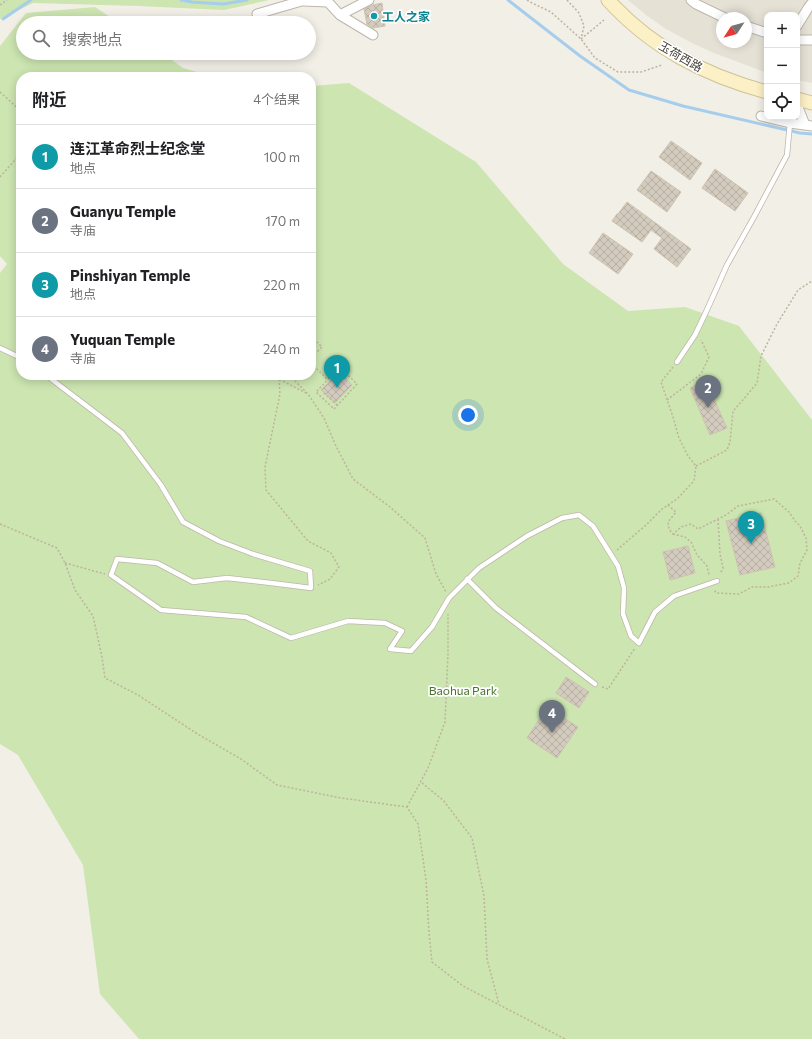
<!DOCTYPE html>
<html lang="zh">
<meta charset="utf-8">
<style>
:root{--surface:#fff;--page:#f6f6f6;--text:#202124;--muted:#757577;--line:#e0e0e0;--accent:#b45309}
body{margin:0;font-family:Commissioner,"Noto Sans SC",sans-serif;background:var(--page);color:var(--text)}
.controls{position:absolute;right:12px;top:12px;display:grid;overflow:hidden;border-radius:8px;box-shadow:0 2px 10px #0003}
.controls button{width:36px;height:36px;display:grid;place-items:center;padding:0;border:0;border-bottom:1px solid var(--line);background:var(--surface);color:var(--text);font:20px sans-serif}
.compass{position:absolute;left:716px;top:12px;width:36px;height:36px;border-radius:50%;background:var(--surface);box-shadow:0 2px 10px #0003;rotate:234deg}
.you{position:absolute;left:468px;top:415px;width:14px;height:14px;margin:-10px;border:3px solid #fff;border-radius:50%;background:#1a73e8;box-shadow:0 0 0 6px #1a73e833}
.badge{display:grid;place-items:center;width:26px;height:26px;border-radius:50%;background:var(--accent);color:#fff;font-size:13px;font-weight:700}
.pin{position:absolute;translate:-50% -33px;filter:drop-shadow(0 1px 2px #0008)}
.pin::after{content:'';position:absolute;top:21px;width:14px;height:12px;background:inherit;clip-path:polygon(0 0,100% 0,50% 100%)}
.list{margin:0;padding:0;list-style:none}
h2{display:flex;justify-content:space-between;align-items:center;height:52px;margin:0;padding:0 16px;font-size:17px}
h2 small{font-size:13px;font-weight:400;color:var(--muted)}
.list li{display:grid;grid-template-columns:26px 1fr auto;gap:12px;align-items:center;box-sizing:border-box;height:64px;padding:0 16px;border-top:1px solid var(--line)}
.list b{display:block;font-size:15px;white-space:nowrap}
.list p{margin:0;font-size:13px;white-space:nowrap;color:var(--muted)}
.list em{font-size:13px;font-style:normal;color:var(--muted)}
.icon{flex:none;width:22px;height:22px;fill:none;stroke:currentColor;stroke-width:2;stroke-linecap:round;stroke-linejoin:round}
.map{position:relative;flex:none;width:812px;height:1039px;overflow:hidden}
.search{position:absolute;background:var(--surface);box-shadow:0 2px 10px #0003;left:16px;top:16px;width:300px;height:44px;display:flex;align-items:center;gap:10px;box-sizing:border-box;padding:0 14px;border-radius:22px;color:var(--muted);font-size:15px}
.panel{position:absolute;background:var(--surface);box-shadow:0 2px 10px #0003;left:16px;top:72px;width:300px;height:308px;border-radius:16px}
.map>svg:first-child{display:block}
</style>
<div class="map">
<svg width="812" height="1039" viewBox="0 0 812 1039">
<defs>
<pattern id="building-cross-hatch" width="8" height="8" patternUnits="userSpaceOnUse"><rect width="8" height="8" fill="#d3cbbd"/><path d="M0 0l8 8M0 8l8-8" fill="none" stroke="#b6afa3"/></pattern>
</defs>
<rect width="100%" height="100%" fill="#f2efe7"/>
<path fill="#e6e1d5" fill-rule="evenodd" d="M628 0H812V83L797 80V15H767V73L714 53 692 43 666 29 646 15ZM722 18H746V42H722Z"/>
<path fill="#cce5b1" d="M0 0H269L224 10 138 6 33 3 0 19Z
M95 7 119 23H23V53H162L183 68 214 77H21V375H311V86L349 83 476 162 563 264 628 311 685 307 739 326 812 420V1039H139L100 994 83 865 18 755 0 744V273L7 264 0 256V46L26 13Z"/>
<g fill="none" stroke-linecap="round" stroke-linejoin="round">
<path stroke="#a6ceec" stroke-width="3" d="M181 0 192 2 223 4 247 0
M508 0 580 56 629 90 683 106 800 133 812 134
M3 19 31 0"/>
</g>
<path fill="url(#building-cross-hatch)" stroke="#cec3b0" d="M382 3 385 26 373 28 367 24 364 9 373 5Z
M671 141 702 163 690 180 659 157Z
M715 169 748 193 735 211 702 188Z
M651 171 681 192 667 212 637 190Z
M627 202 691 249 677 267 654 249 662 238 651 230 642 242 612 221 617 214H618Z
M603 233 633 254 618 274 589 253Z
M339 372 352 385 335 403 321 390Z
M706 381 727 428 710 435 690 388Z
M761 513 775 567 740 575 726 521Z
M688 546 695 573 670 580 663 552Z
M566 677 589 692 579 708 556 693Z
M547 707 578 727 557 758 527 738Z"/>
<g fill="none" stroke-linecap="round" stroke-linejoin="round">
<defs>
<path id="service" d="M0 348 21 358
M677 362 695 335 706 312 727 265 754 217 787 155 790 123
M46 375 122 433 161 485 183 522 219 541 253 554 310 571 311 588 271 583 227 578 193 582 157 563 117 559 111 575 161 610 246 617 291 638 348 621 385 623 402 631 390 649 411 651 432 627 449 598 479 568 527 536 562 518 579 515 593 526 618 566 624 588 623 614 631 636 639 643 655 612 674 596 717 581
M467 579 496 608 595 684"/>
<path id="minor" d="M691 0 696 4 725 18
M303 1 328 2 340 15 373 35
M257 14 305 0
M340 15 369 0
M746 26 767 33
M797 26 808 8 812 3
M797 40H812
M797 105 805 125
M761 116 790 123 812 126"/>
<path id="secondary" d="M608 0C652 48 704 75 767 92
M797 99 812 103"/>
</defs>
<use href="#service" stroke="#bdb7aa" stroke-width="6"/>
<use href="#minor" stroke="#bdb7aa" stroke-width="11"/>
<use href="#secondary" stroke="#d0c398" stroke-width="15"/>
<path stroke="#beb39c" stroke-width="1.5" stroke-dasharray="2 2" stroke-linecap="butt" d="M527 0 530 2 551 12 581 39 595 58 618 72H641L662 65
M567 0 579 13 584 26 581 39
M0 5 7 0
M581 39 604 20
M0 92 21 111
M16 159 21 163
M0 177 21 153
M311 342 314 339 322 347 311 358
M311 363 327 379
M340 367 357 384 334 409 316 392Z
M273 375 279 379 306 393
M289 375 308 394 324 418 336 446 353 479 390 507 425 538 436 574 446 592
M293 378 295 375
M279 379 280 394 265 467 266 490 308 541 331 553 339 567 330 579 318 585
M324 393 337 405
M667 400 701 374 709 357 702 342 701 340
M696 466 727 450 730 442 733 411 742 401 757 383 761 356 777 324 798 290 812 281
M668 505 676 512 668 522 669 529 673 534 681 527 691 524 698 529 726 515 738 506 774 499 789 512 795 521 800 526 806 538 807 550 800 563 798 576 789 583 768 587H752L739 594 716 593 714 589
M718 519 720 554 723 568 720 574
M0 524 57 548 65 563 75 590 93 616 102 657 105 678 138 695 196 733 241 759 277 785 341 798 407 807 418 824 426 880 429 933 432 962 463 986 565 1039
M673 534 685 537 691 542 697 555 707 566 709 575V576
M617 550 646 525 662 509 677 499 694 481 696 466 688 456 679 438 673 417 661 382 673 367
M65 563 105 574
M602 687 608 689 635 648
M422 783 443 800 472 838 484 896 487 959 499 1004
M407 807 428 768 445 722 448 654V614"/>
<use href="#service" stroke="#fff" stroke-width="4.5"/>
<use href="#minor" stroke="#fff" stroke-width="9"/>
<use href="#secondary" stroke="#fcf0c7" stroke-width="13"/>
</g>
<circle fill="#0f9aa8" stroke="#fff" stroke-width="1.5" cx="374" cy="16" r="4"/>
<g text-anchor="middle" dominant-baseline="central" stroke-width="3.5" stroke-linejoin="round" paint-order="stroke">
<g font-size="12" font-weight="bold" fill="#0d838f" stroke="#fff" text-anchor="start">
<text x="382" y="16">工人之家</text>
</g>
<g font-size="12" fill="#453f36" stroke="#fff">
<text transform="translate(681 56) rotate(30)">玉荷西路</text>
</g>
<g font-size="12" fill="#46742c" stroke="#fff">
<text x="463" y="690">Baohua Park</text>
</g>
</g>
</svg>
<div class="controls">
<button>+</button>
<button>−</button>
<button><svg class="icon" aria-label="locate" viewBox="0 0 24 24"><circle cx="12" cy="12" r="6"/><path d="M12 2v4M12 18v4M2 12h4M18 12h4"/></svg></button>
</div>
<svg class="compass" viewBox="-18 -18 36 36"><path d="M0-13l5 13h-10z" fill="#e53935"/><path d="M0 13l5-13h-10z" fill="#757577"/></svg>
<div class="you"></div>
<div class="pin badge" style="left:337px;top:388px;background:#0f9aa8">1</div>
<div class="pin badge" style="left:708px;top:408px;background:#6b7280">2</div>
<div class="pin badge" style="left:751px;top:544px;background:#0f9aa8">3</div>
<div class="pin badge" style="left:552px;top:733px;background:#6b7280">4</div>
<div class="search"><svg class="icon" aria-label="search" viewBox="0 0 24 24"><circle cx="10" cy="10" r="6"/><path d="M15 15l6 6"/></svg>搜索地点</div>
<section class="panel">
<h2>附近<small>4个结果</small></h2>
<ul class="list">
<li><span class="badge" style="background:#0f9aa8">1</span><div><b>连江革命烈士纪念堂</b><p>地点</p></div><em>100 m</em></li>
<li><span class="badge" style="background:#6b7280">2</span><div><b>Guanyu Temple</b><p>寺庙</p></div><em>170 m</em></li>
<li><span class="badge" style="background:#0f9aa8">3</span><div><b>Pinshiyan Temple</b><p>地点</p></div><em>220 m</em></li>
<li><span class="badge" style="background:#6b7280">4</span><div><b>Yuquan Temple</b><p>寺庙</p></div><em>240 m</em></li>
</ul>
</section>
</div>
